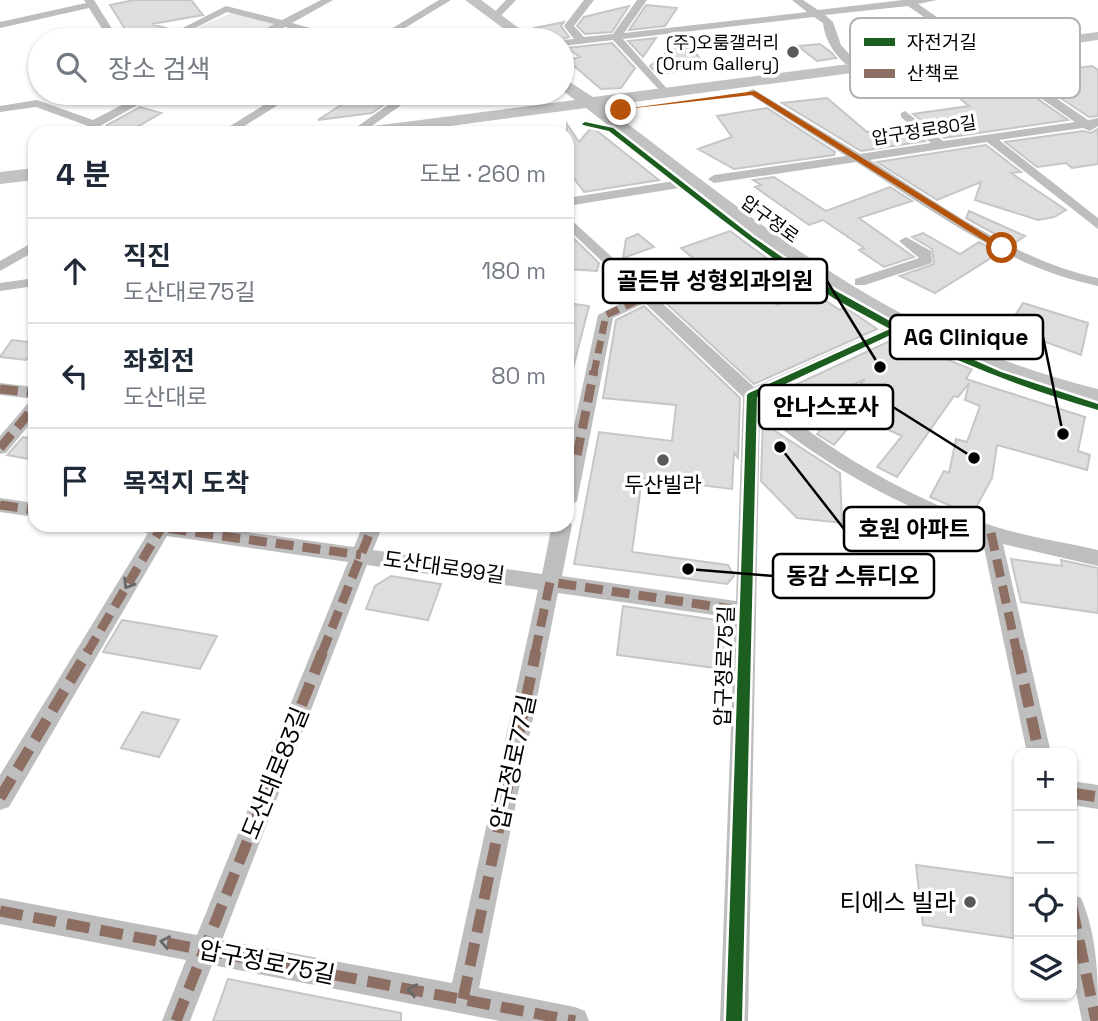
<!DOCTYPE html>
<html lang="ko">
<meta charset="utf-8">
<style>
:root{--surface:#fff;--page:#f2f2f3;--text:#1f2937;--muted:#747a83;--line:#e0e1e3}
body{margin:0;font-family:"Space Grotesk","Noto Sans KR",sans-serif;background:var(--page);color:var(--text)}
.controls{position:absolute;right:21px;bottom:21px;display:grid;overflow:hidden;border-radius:14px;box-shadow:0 2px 5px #0004}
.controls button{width:63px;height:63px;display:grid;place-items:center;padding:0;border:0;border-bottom:2px solid var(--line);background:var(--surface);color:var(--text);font:35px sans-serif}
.stop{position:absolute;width:21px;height:21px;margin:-16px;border:5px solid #b45309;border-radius:50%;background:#fff}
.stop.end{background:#b45309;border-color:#fff;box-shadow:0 2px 7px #0008}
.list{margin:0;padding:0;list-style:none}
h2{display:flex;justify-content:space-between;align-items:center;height:91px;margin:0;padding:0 28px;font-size:30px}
h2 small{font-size:23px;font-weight:400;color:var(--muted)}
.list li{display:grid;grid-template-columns:46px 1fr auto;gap:21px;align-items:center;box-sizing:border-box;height:105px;padding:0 28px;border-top:2px solid var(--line)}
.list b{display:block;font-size:26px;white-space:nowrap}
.list p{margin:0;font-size:23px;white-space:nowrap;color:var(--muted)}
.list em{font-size:23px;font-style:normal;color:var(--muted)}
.icon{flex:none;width:38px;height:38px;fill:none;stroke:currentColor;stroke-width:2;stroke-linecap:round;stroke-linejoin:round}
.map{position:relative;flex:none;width:1098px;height:1021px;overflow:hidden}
.search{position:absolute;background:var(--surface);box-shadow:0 2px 5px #0004;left:28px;top:28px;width:546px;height:77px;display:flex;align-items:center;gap:18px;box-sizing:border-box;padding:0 24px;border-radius:38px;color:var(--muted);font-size:26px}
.panel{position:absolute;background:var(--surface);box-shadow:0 2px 5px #0004;left:28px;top:126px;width:546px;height:406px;border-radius:21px}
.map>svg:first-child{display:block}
</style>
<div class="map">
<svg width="1098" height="1021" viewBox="0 0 1098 1021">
<rect width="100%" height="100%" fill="#fff"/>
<path fill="#ebebeb" d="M231 13 275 24C254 50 215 39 187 32Z"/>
<path fill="#dedede" stroke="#c6c6c6" stroke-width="2" d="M134 0H191L203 15 152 24 172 30 157 40H132L110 5Z
M646 5 677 8 665 26 629 30Z
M629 6 612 32 585 34 577 26 584 17Z
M564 22 561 26 569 37 558 40 535 28Z
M656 38 643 57 628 41Z
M683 38 708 68 657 74 650 66Z
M612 43 635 68 621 88 601 89 567 60 580 57 567 48Z
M820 44 832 53 836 58 817 61 798 46Z
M1092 66 1098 70V116L1089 117 1026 75Z
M959 76 967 83 985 76 1006 77 1068 120 944 138 913 114 969 106 935 78Z
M359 93 390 100 372 113 318 120Z
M827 98 867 132 907 126 925 141 861 151 782 103Z
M140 107 161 113 130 131 107 133V125Z
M767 108 835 152 834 155 734 169 698 149 732 137 717 116Z
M567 124 579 142 592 127 659 180 584 192 567 169Z
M1098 129V164L1072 168 1066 163 1037 167 1005 142 1083 131 1091 133Z
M986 145 1021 172 1011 173 1066 210 1054 217 1038 220 975 200 981 182 937 200 877 162Z
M774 177 826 211 890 187 912 201 859 218 914 257 884 267 859 250 864 248 823 220 809 225 755 187 761 185 753 180Z
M969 211 1025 236 1013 244 966 218Z
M730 231 780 268 746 282 777 305 809 290 840 310 845 307 877 329 754 384 654 292 663 294 712 274 681 248Z
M567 232 599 263 597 271 567 269Z
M923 233 960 254 979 242 999 253 935 293 900 276 934 264 932 249 912 237Z
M638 234 654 247 623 258 626 239Z
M567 303 589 306 573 368 567 367Z
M1023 303 1088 323 1081 355 1007 328Z
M644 306 740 398 738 458 734 453 732 489 642 478 632 552 728 565 734 576 727 584 574 564 599 432 672 441 676 405 603 398 616 320Z
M894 339 972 369 966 379 1085 417 1078 451 1090 455 1087 470 997 445 992 478 972 515 930 497 944 471 949 473 956 439 967 442 980 406 965 400 969 383 958 397 954 396 897 477 877 467 902 436 858 416 834 445 817 434 865 379 790 414 769 397Z
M12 340 35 343V350L26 360 0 357Z
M763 416 771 423 766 425 840 473 842 523 797 518 761 481Z
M23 437 35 439V460L7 455Z
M1011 559 1062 566 1061 560 1098 568V613L1021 602Z
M391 576 441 584 428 620 366 609 375 586Z
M623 606 723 621V669L617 655Z
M122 620 217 636 200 669 103 652Z
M142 712 179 720 159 757 121 748Z
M916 865 1019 879V939L923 925Z
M228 979 401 1013V1021H213Z"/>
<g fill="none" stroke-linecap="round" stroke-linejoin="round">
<path fill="#bebebe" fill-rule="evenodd" d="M84 0H94L119 40H109L89 8 0 28V22L86 3Z
M321 0H333L292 23 354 40H338L285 27 259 40H247L274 24 227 12 171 40H159L226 6 282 20Z
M439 0H451L385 40H373Z
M506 0H516L498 19H492V15Z
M584 0H594L574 26 584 37 613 34 637 0H647L624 33 807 12 792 0H803L818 10 903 0H937L918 4 1088 120 1098 118V126L1090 131 1083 128 999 140 1098 218V229L987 142 870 160C942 205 1014 260 1098 278V286C1007 267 933 211 856 162L714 183 708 179 714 175 846 156 749 94 747 92 753 89 860 154 931 143 901 117V113L905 111 943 141 1075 122 908 6 825 15 833 22 841 45 861 67 856 70C839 63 825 42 823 23L814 17 623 39 668 90 670 92 664 95 613 40 562 46 561 40 574 39 564 26Z
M493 31 502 33 493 40H482Z
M145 93H159L100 126V133H88V126L36 107 0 112V106L37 100 93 120Z
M283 93H297L233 133H219Z
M405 93H418L362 133H348Z
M468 127 476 133H463L464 128Z
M693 178 700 182 698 185 567 206V198Z
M567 216 754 387 897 323H909V329L764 396C832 453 908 498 993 526 1027 537 1063 542 1098 550V566L1003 544 1051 753H1027L982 538C901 505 827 469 760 411L748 1021H720L735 618 558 593 479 988 575 1007 585 1011 589 1021H500L212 965 190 1021H162L186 960 0 924V898L197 935 348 562 167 536 9 807 0 810V775L148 533 135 530 132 525H196L354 547 363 525H383L373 550 542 574 552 525H567V519L572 525 562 576 736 601 743 397 645 303 613 318 577 501 567 508V458L598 315 637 295 567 228ZM367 565 538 590 452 983 222 940Z
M906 237 931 251 932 263 865 285H855V279L919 258 899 241Z
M35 241V251L0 271V261Z
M35 278V286L0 291V283Z
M0 383 35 387V399L0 395Z
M35 400V418L6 453 0 454V436L29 402Z
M0 498 35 503V517L0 512Z
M1072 781 1098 785V809L1072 805Z
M1072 894 1081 898C1098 937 1098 979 1098 1021H1082L1072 972Z"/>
<path fill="#c2c2c2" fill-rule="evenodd" d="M465 0H481L535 40H519Z
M1098 32V40L604 106C767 228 892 339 1098 389V405C1027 388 957 365 893 330 781 269 686 185 586 108L398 133H349L358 128 575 100 562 90V77L593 97Z
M35 168V180L0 184V172Z"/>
<path stroke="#8d6e63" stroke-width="7" stroke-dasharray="13 7" stroke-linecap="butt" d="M594 373 606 315 647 296"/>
<path stroke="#8d6e63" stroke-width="9" stroke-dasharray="18 9" stroke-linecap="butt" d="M0 389 35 393
M0 448 35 406
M577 455 594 371
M0 505 35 510
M142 525 361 555
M991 533 1017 653
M87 653 163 525
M322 653 373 525
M535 653 550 582 745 611"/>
<path stroke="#8d6e63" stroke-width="11" stroke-dasharray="23 11" stroke-linecap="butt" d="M1017 651 1039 753
M1072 793 1098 797
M0 798 88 651
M1072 907 1096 1021
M0 911 575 1021
M463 999 536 651
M176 1021 323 651"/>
<defs>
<path id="cycleway" d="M585 122 613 128 753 237 811 277 897 325 906 324 907 326 904 329 1001 372 1098 404V410C1028 390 962 364 897 332L757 397 742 1021H726L747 395 749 393 890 329 835 299 777 261 720 218 609 131 583 125 582 124Z"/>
</defs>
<use href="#cycleway" stroke="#fff" stroke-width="5"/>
<use href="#cycleway" fill="#1b5e20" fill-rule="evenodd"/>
</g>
<defs><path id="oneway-chevron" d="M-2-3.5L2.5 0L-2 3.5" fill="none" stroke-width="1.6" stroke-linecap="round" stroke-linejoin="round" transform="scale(1.75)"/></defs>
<g stroke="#686868">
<use href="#oneway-chevron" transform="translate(128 584) rotate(121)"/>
<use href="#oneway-chevron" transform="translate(165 942) rotate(-169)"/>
<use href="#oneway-chevron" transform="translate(412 990) rotate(-169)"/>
</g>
<path fill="#b45309" d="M755 91 1005 247 1006 248 999 250 752 95 617 110Z"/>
<g fill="#595959" stroke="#fff" stroke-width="2.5">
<circle cx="793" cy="52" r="7"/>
<circle cx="663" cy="460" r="7"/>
<circle cx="970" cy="902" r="7"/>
</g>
<g text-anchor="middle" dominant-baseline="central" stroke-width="7" stroke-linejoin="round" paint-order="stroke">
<g font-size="18" fill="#000" stroke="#fff" text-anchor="end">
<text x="779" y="42">(주)오룸갤러리<tspan x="779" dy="21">(Orum Gallery)</tspan></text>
</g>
<g font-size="18" fill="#000" stroke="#fff">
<text transform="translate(924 130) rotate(-9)">압구정로80길</text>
<text transform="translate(770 219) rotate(36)">압구정로</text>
</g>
<g font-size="21" fill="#000" stroke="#fff">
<text x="663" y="484">두산빌라</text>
</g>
<g font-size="21" fill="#000" stroke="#fff">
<text transform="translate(444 567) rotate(8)">도산대로99길</text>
<text transform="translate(724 666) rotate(-88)">압구정로75길</text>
</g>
<g font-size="24" fill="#000" stroke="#fff">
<text transform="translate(513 762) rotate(-78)">압구정로77길</text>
<text transform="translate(275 773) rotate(-68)">도산대로83길</text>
<text transform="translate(267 962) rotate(11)">압구정로75길</text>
</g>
<g font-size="24" fill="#000" stroke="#fff" text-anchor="end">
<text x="956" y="902">티에스 빌라</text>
</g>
</g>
<rect x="850" y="18" width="230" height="80" rx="10" fill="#fff" stroke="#b2b2b2" stroke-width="2"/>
<rect x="864" y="38" width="31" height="8" fill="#1b5e20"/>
<rect x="864" y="69" width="31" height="9" fill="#8d6e63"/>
<g font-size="19" fill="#000">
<text x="907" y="49">자전거길</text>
<text x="907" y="80">산책로</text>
</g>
<path fill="none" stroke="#000" stroke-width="2.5" d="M880 367L827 281M1063 434L1043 337M974 458L893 407M780 447L844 529M688 569L773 576"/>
<g fill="#000" stroke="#fff" stroke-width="2.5">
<circle cx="880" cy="367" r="7"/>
<circle cx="1063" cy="434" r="7"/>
<circle cx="974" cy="458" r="7"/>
<circle cx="780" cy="447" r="7"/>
<circle cx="688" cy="569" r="7"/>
</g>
<g fill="#fff" stroke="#000" stroke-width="2.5">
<rect x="603" y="259" width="224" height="44" rx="7"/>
<rect x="890" y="315" width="153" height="44" rx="7"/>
<rect x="759" y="385" width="134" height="44" rx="7"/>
<rect x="844" y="507" width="140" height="44" rx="7"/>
<rect x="773" y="554" width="161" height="44" rx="7"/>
</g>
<g font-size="23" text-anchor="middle" font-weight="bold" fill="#000">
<text x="715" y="289">골든뷰 성형외과의원</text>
<text x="966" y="345">AG Clinique</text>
<text x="826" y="415">안나스포사</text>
<text x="914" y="537">호원 아파트</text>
<text x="853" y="584">동감 스튜디오</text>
</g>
</svg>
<div class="controls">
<button>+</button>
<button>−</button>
<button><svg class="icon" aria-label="locate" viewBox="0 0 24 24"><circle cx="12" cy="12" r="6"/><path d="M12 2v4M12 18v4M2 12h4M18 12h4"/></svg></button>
<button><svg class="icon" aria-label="layers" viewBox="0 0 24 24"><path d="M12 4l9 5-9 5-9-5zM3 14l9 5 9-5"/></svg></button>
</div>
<div class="stop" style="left:1002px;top:248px"></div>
<div class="stop end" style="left:621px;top:110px"></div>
<div class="search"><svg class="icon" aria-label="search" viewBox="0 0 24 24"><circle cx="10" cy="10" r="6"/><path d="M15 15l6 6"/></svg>장소 검색</div>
<section class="panel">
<h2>4 분<small>도보 · 260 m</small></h2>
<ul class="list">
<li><svg class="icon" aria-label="ahead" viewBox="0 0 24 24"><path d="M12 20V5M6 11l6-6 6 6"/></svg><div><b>직진</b><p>도산대로75길</p></div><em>180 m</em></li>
<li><svg class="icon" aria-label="left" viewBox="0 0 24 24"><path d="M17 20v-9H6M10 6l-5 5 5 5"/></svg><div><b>좌회전</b><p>도산대로</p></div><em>80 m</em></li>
<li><svg class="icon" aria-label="arrive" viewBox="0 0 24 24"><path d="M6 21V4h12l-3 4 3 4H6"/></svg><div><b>목적지 도착</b></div></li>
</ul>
</section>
</div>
